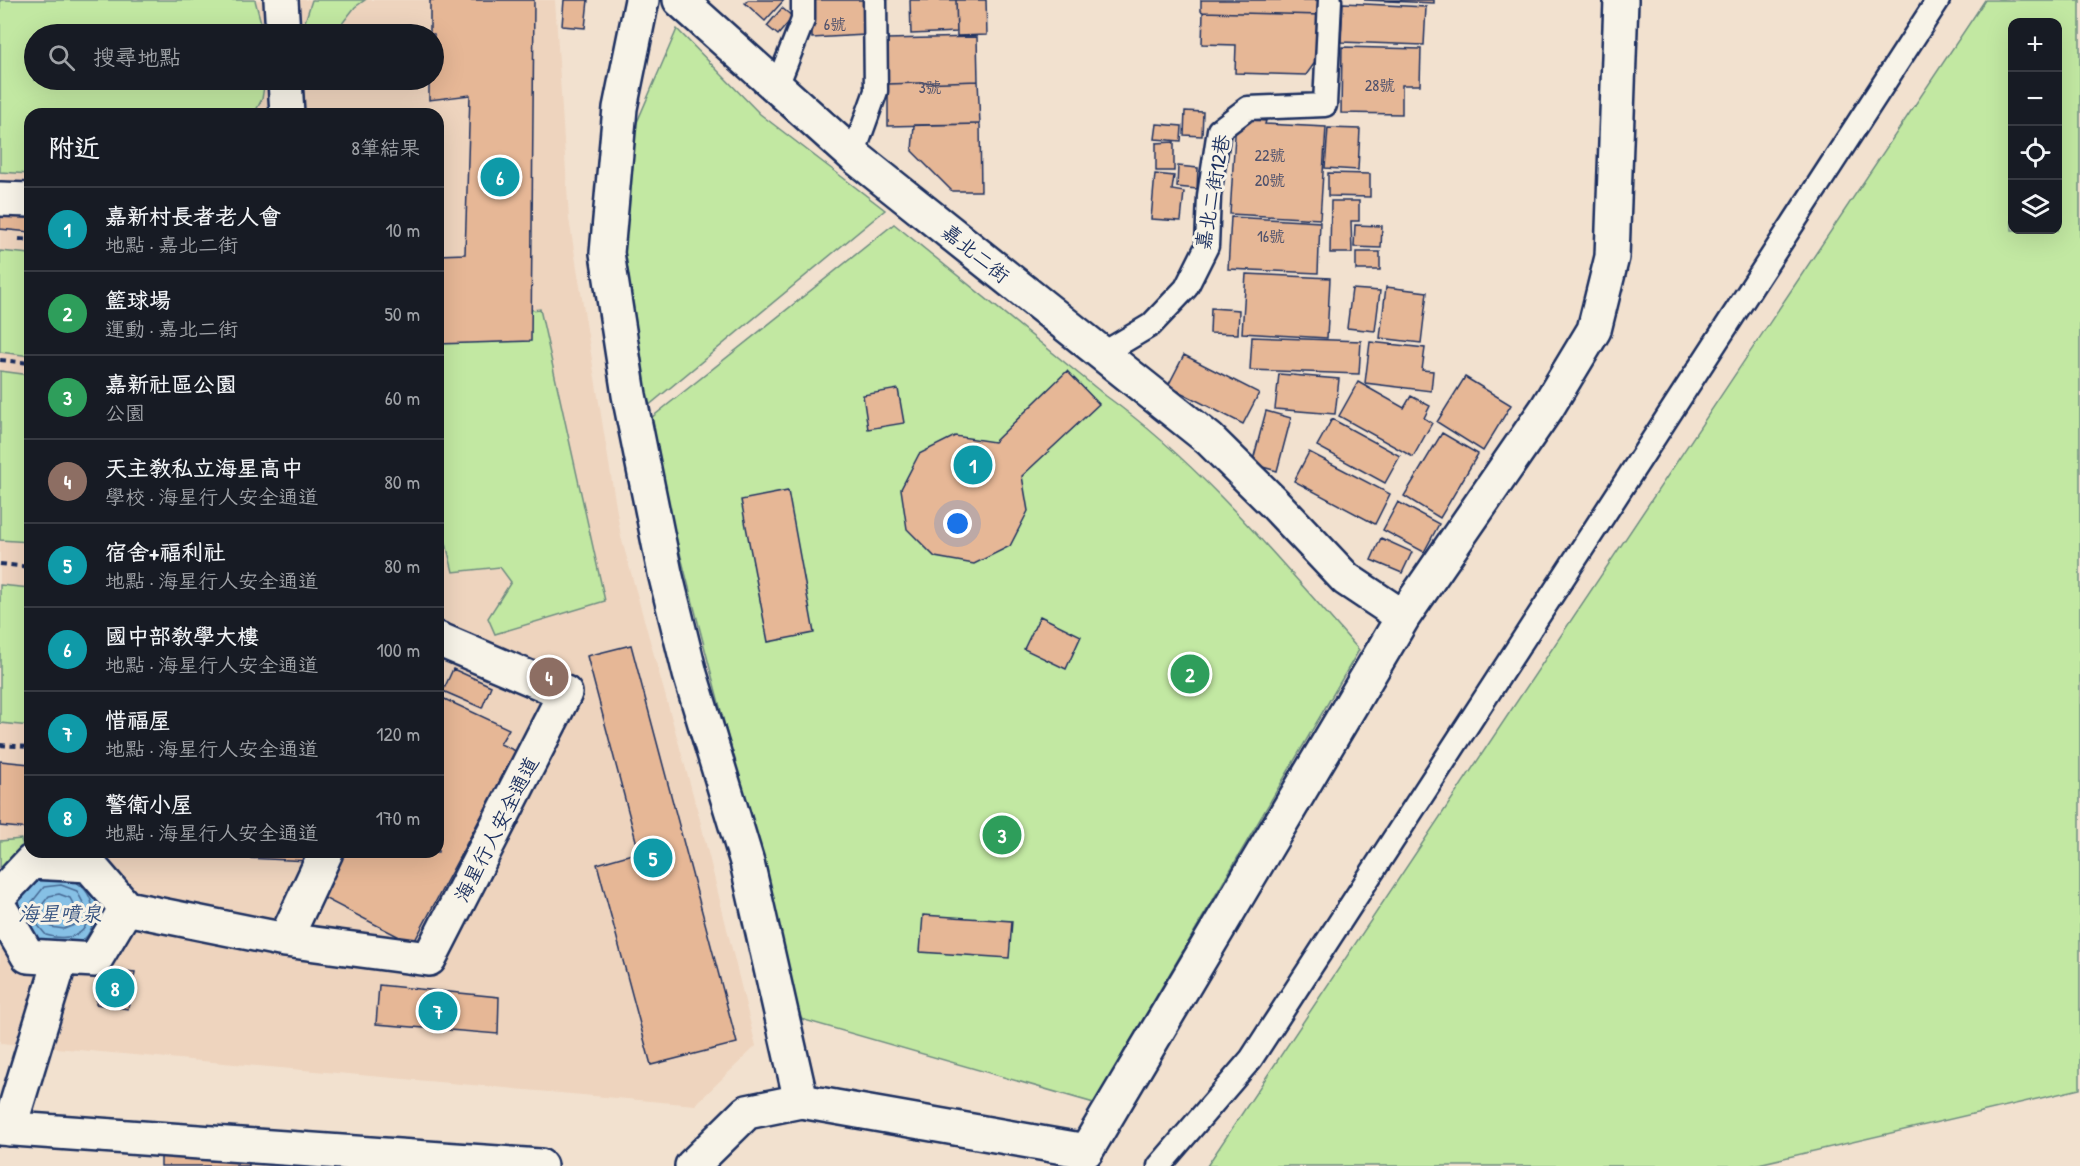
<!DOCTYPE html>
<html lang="zh-TW">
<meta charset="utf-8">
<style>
:root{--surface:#171b24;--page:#20242c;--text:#f1f3f6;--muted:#9ea1a6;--line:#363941;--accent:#919bb2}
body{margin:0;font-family:"Patrick Hand","LXGW WenKai TC",sans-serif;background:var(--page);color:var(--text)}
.controls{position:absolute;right:18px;top:18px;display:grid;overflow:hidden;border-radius:12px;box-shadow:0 6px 24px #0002}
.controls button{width:54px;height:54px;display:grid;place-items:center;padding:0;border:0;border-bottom:2px solid var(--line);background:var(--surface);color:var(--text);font:30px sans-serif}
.you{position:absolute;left:958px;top:524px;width:21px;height:21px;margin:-15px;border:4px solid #fff;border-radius:50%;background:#1a73e8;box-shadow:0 0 0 9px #1a73e833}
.badge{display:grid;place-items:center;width:39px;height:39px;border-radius:50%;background:var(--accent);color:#fff;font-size:20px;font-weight:700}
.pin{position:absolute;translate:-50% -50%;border:3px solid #fff;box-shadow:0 2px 6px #0006}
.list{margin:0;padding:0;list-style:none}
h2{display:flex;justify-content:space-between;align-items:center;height:78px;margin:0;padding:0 24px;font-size:26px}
h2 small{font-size:20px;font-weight:400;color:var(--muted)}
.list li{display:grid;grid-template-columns:39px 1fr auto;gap:18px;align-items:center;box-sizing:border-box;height:84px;padding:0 24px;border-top:2px solid var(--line)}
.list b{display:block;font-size:22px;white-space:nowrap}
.list p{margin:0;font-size:20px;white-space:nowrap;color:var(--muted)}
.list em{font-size:20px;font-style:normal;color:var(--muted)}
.icon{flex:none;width:33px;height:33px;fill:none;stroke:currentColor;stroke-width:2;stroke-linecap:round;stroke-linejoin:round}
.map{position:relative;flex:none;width:2080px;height:1166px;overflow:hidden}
.search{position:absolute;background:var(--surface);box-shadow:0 6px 24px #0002;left:24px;top:24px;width:420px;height:66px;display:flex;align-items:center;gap:15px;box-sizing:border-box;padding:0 21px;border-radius:33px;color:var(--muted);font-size:22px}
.panel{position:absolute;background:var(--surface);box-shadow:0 6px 24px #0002;left:24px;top:108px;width:420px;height:750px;border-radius:18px}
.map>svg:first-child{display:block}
</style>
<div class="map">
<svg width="2080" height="1166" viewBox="0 0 2080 1166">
<rect width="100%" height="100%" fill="#f2e1cf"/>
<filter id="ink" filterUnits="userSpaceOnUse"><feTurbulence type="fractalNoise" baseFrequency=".0167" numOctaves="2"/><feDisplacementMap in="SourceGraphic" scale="12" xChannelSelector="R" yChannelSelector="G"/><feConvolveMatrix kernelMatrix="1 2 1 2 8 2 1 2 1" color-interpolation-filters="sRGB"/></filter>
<g filter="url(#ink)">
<path fill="#eed4be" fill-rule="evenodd" d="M0 0H555L569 219 621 537 699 816 756 1046 695 1105 0 1043ZM34 34H434V80H34ZM30 114H438V852H30Z"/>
<path fill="#c2e8a2" stroke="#6e8c80" stroke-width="1.5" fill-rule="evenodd" d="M0 0H255L264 34H34V80H265L262 99 254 114H30V174L0 172Z
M312 0H365L355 7 334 34H301Z
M1985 0H2080V1089L1750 1166H1207ZM2012 22H2058V230H2012Z
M677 29 760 114 885 210 642 411 624 255 629 141Z
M894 224 1106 396C1203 466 1280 561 1359 650L1094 1103 801 1019 646 422Z
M0 251 30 254V356L0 352Z
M540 309 605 601 495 634 488 618 511 582 500 567 453 572 438 511V321Z
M0 371 30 375V542L0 540Z
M0 585 30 588V726L0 723Z
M21 839 25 854 0 881V841Z"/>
<path fill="#86c0e5" stroke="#5b86af" stroke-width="1.5" d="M37 874 86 880C101 908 107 918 88 946L40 948 24 929 17 897Z"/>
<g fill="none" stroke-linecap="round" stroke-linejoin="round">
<path stroke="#466994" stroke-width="1.5" d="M75 882C96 891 100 928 82 941
M61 885 77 891C79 896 84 903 85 908 94 937 66 941 46 935L36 923 32 902 44 887Z
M59 894 70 898 77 911 74 925 64 929 51 927 45 919 42 905 49 896Z"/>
</g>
<path fill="#e6b796" stroke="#1b2f5e" stroke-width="1.5" d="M430 0H534L531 341 438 344V255L465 254 470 95 429 100V80H434V34H430Z
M564 0H588L585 28 562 26Z
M748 0H784L765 21 745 3Z
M812 0H867L865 35 812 38Z
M910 0H956L957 32 911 34Z
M956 0H986L987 35 957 36Z
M1201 0H1322V15L1203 12 1201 11Z
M1364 0H1434V3Z
M1343 3 1426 7 1424 45 1341 42Z
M782 8 793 17 778 35 767 26Z
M1203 12 1322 15 1321 54 1306 75 1235 73 1236 45 1202 44Z
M977 37 978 81 888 84 886 39Z
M1342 47 1421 49 1420 85H1402V114L1341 113Z
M978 81 980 124 888 126V84Z
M1185 111 1203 112 1202 136 1184 135Z
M1236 119 1266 121 1265 124 1326 127 1320 219 1230 214Z
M980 124 981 191H952L912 151 914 125Z
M1157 124 1182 126 1181 141 1155 139Z
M1328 128 1360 129 1358 170 1325 168Z
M1174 142V171H1156V143Z
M1178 166 1198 168 1197 189 1177 187Z
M1328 173 1370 174V197L1328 196Z
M1155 174 1174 176 1172 190 1184 192 1181 221 1151 219Z
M1331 201H1359V221H1351L1352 253H1330Z
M0 210 30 213V232L0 229Z
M1231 217 1320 222 1318 273 1228 269Z
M1355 225 1382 226 1381 248 1354 247Z
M1356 252H1380V270H1356Z
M1246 274 1330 278 1327 338 1242 333Z
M1386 287 1427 292 1421 343 1380 338Z
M1352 289 1380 291 1375 331 1347 328Z
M1211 308 1239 310 1238 334 1210 333Z
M1252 337 1361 341 1359 374 1250 370Z
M1370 342 1425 348 1422 370 1433 371 1431 391 1365 383Z
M1184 355 1259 393 1243 424 1168 386Z
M1067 371 1099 404 1022 476 1028 511 1010 546 974 564 935 557 907 529 901 489 919 454 955 436 994 442Z
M1279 374 1339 379 1335 414 1275 409Z
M1465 377 1511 405 1483 451 1437 422Z
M1358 382 1404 408 1411 396 1430 406 1424 418 1432 423 1413 457 1339 416Z
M898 389 904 423 868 429 863 395Z
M1266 411 1291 418 1277 471 1252 464Z
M1332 419 1400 456 1385 483 1317 446Z
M1442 433 1478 454 1440 518 1404 496Z
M1309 452 1390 494 1375 524 1294 481Z
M788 491 814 633 768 642 741 500Z
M1398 502 1439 524 1424 552 1383 530Z
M1381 538 1412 552 1402 573 1371 560Z
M1040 616 1081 636 1066 669 1024 649Z
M631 645 737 1043 651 1065 597 864 639 852 587 656Z
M453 669 491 686 482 708 443 691Z
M438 696 509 729 500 744 516 751 413 944 320 896 342 852H438Z
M0 761 30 764V829L0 826Z
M246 852H310L309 861 245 858Z
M923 915 1012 921 1009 958 920 952Z
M100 969 135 972 128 1009 96 1004Z
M379 985 499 997 498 1034 376 1024Z
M248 1153 249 1166H161V1156Z"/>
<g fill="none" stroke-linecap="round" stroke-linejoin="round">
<defs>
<path id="service" d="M777 86 803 20V0
M853 155 876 91 875 0
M1102 354 1151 325 1186 288 1207 246 1209 196 1219 130 1248 108 1325 105 1330 0
M1159 1166 1251 1059 1938 0"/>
<path id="minor" d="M281 0 283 34
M642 0 620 108 607 253 629 395 665 573 690 674 747 862 801 1101 747 1112 692 1166
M680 0 853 155 1209 439 1275 504 1346 579 1403 617 1547 408 1594 330 1612 257 1621 0
M285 80 287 114
M0 199 30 200
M0 895 31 862 89 865 126 908 285 940 429 959 565 693 438 639
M0 908 28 956 95 960 126 908
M285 940 326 852
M801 1101 1086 1151 1403 617
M0 1128 540 1166
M9 1129 61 958"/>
</defs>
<use href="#service" stroke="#1b2f5e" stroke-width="27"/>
<use href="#minor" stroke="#1b2f5e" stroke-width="38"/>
<path stroke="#1b2f5e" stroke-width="4" stroke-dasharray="6 4.5" stroke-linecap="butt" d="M19 239 30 240
M0 360 30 363
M0 564 30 567
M0 745 30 747"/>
<use href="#service" stroke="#f7f3e8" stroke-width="22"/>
<use href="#minor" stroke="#f7f3e8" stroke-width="33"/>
</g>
</g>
<g text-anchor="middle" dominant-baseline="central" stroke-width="6" stroke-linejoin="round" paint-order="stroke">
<g font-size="16" fill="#4e516c">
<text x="835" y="24">6號</text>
<text x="1380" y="85">28號</text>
<text x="930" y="87">3號</text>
<text x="1270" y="155">22號</text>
<text x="1270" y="180">20號</text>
<text x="1271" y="236">16號</text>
</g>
<g font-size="20" fill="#1b2f5e" stroke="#f7f3e8">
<text transform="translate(1212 192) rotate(-80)">嘉北二街12巷</text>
<text transform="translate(976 253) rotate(39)">嘉北二街</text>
<text transform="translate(496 829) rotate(-63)">海星行人安全通道</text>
</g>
<g font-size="21" font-style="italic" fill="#365380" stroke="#f7f3e8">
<text x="60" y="913">海星噴泉</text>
</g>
</g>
</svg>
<div class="controls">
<button>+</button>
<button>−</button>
<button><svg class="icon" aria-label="locate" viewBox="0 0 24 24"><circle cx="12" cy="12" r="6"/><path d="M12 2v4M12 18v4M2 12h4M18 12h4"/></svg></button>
<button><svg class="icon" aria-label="layers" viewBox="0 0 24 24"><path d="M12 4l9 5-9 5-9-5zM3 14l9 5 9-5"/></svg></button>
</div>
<div class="you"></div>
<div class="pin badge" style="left:973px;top:465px;background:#0f9aa8">1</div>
<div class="pin badge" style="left:1190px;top:674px;background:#2e9e5b">2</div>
<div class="pin badge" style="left:1002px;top:835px;background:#2e9e5b">3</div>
<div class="pin badge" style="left:549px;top:677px;background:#8d6e63">4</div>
<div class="pin badge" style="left:653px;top:858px;background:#0f9aa8">5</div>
<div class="pin badge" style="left:500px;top:177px;background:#0f9aa8">6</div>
<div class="pin badge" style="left:438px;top:1011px;background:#0f9aa8">7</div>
<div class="pin badge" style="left:115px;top:988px;background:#0f9aa8">8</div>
<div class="search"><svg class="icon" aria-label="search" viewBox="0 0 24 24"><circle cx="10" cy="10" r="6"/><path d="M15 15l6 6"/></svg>搜尋地點</div>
<section class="panel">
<h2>附近<small>8筆結果</small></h2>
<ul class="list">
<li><span class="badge" style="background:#0f9aa8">1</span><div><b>嘉新村長者老人會</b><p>地點 · 嘉北二街</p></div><em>10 m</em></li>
<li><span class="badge" style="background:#2e9e5b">2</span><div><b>籃球場</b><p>運動 · 嘉北二街</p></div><em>50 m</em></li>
<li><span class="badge" style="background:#2e9e5b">3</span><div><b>嘉新社區公園</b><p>公園</p></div><em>60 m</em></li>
<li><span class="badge" style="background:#8d6e63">4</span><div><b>天主教私立海星高中</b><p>學校 · 海星行人安全通道</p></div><em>80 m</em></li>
<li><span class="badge" style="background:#0f9aa8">5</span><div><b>宿舍+福利社</b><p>地點 · 海星行人安全通道</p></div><em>80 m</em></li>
<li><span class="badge" style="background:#0f9aa8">6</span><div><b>國中部教學大樓</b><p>地點 · 海星行人安全通道</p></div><em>100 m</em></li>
<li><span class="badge" style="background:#0f9aa8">7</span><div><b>惜福屋</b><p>地點 · 海星行人安全通道</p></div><em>120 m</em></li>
<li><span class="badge" style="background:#0f9aa8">8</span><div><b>警衛小屋</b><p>地點 · 海星行人安全通道</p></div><em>170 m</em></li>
</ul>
</section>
</div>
